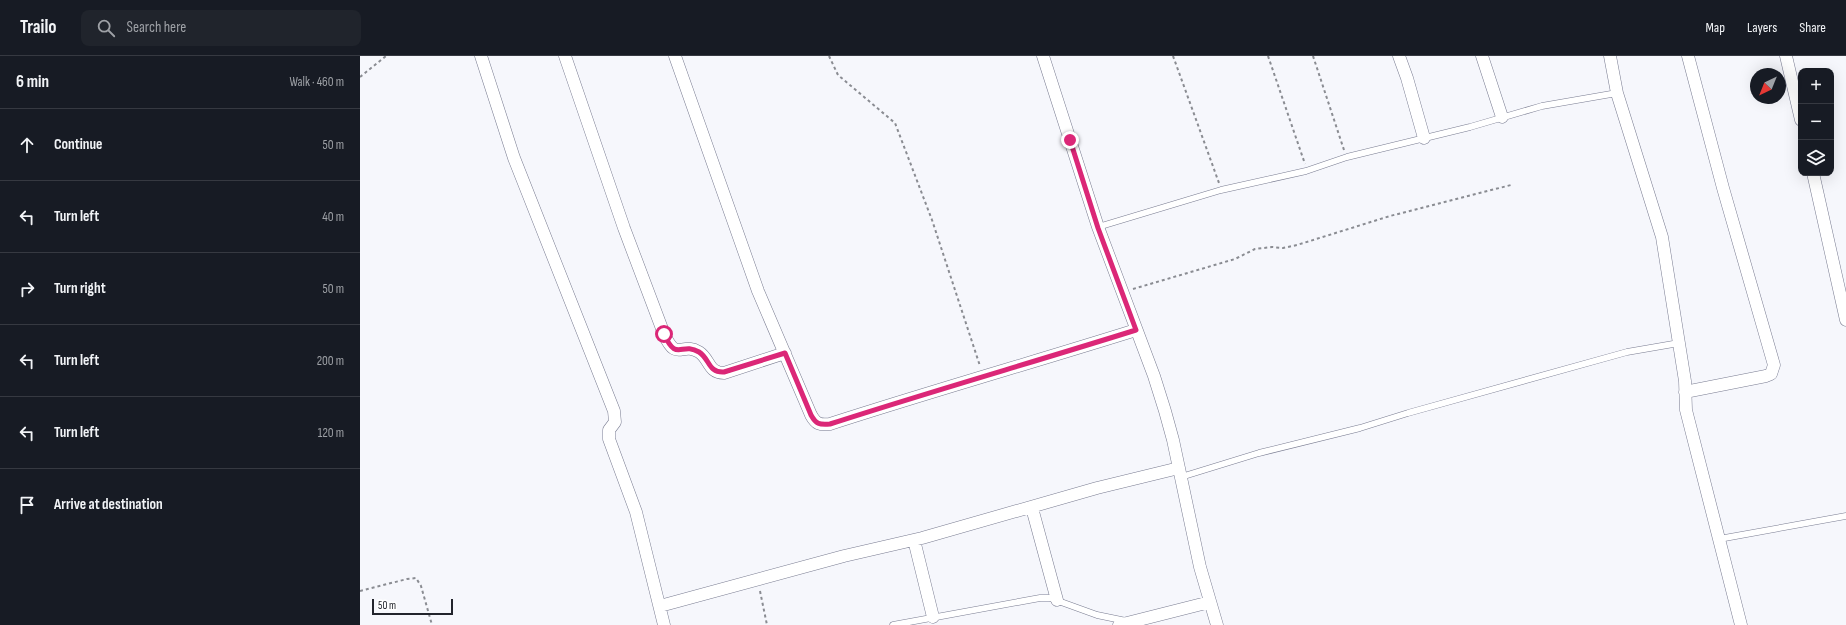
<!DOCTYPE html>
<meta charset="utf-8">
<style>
:root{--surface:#171b24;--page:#20242c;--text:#f1f3f6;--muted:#9ea1a6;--line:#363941}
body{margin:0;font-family:"Sofia Sans Condensed",sans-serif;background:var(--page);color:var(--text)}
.controls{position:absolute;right:12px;top:12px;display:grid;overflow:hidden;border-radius:8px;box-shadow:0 4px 16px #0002}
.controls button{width:36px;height:36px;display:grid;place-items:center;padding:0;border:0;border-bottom:1px solid var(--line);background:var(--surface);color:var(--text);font:20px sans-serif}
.compass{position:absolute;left:1390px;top:12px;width:36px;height:36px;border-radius:50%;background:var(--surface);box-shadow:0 4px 16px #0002;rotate:223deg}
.scale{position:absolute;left:12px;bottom:10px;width:81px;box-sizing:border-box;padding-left:4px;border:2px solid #22242c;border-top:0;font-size:11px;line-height:14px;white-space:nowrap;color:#22242c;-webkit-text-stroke:3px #fff;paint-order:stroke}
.stop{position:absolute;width:12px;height:12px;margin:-9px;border:3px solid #db2777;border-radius:50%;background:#fff}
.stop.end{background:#db2777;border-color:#fff;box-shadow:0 1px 4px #0008}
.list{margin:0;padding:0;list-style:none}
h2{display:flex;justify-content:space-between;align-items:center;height:52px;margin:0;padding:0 16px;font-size:17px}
h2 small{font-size:13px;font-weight:400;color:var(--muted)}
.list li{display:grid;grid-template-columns:26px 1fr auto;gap:12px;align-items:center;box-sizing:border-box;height:72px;padding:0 16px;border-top:1px solid var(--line)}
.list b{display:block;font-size:15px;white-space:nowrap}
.list em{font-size:13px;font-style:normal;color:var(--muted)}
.icon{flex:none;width:22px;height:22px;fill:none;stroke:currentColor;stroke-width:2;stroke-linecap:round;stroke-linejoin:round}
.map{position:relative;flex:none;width:1486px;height:569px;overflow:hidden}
header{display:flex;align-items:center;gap:24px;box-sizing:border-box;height:56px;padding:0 20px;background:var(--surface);border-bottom:1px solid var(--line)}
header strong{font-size:19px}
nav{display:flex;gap:22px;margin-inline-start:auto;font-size:14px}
.search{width:280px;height:36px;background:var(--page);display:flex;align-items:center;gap:10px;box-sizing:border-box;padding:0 14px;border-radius:8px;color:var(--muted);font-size:15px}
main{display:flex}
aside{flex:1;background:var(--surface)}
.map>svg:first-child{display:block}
</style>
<header>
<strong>Trailo</strong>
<div class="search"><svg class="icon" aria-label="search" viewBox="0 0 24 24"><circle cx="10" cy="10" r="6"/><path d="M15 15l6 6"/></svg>Search here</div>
<nav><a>Map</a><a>Layers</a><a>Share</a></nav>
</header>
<main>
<aside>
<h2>6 min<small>Walk · 460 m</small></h2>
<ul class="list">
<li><svg class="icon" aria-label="ahead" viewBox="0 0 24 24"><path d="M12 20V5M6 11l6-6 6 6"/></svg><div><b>Continue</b></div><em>50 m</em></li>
<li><svg class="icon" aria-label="left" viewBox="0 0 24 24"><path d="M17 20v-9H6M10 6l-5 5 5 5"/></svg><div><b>Turn left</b></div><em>40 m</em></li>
<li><svg class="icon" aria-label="right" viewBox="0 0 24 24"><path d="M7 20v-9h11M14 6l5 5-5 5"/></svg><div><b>Turn right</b></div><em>50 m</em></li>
<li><svg class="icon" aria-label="left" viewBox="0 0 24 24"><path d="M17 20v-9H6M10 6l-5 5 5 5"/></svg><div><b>Turn left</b></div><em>200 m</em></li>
<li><svg class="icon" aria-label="left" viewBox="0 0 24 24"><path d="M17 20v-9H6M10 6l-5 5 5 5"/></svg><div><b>Turn left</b></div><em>120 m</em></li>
<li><svg class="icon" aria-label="arrive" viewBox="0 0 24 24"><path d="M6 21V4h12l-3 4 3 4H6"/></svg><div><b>Arrive at destination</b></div></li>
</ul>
</aside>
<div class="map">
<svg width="1486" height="569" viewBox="0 0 1486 569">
<rect width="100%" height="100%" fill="#f6f7fc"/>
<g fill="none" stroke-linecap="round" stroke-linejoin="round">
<defs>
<path id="lane" d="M738 171 861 134 946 115 987 101 1110 71 1182 50 1257 37
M821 421 899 397 1000 372 1048 357 1267 296 1319 287
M1359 483 1486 460
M533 569 680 542H690L737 559 766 565"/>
<path id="street" d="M121 0 154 102 254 355 255 366 249 374V383L276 456 304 569
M205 0 264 172 304 278C317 307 321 285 339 296 350 303 348 317 364 317L425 297
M315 0 398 235 451 359C456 368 459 369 470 368 572 335 674 306 776 274
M683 0 738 171 794 320 805 355 813 384 840 511 857 569
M1039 0 1047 22 1064 82
M1122 0 1142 61
M1250 0 1257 37 1302 181 1325 325 1326 354 1381 569
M1426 0 1441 64
M1453 117 1486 264
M1325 336 1406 320 1411 318 1414 309 1363 132 1328 0
M672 452 697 544
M554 484 573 561
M300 550 484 500 562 482 737 432 819 412
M759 569 850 546"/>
</defs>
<use href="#lane" stroke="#797c91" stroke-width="7"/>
<use href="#street" stroke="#797c91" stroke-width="13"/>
<path stroke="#8a8c92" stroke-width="2" stroke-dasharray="3 3" stroke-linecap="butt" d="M469 0 478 19 535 67 572 164 620 310
M813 0 859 127
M908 0 945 108
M953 0 984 94
M0 21 26 0
M773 233 875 203 895 193 912 191 923 192 937 189 1030 160 1151 129
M0 535 47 523 56 522 61 530 72 569
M400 535 407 569"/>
<use href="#lane" stroke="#fff" stroke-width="6"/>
<use href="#street" stroke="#fff" stroke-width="12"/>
</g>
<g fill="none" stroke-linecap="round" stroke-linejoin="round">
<path stroke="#db2777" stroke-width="5" d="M304 278C317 307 321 285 339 296 350 303 348 317 364 316L425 297 451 359C456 368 459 369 470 368 572 335 674 306 776 274L738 172 710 84"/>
</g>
</svg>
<div class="controls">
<button>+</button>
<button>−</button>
<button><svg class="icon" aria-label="layers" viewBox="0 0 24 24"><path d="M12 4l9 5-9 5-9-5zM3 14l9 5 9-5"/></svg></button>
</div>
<svg class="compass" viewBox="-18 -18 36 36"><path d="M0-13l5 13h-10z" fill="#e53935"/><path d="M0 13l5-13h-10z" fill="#9ea1a6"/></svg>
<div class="scale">50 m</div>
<div class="stop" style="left:304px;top:278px"></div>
<div class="stop end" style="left:710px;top:84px"></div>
</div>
</main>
